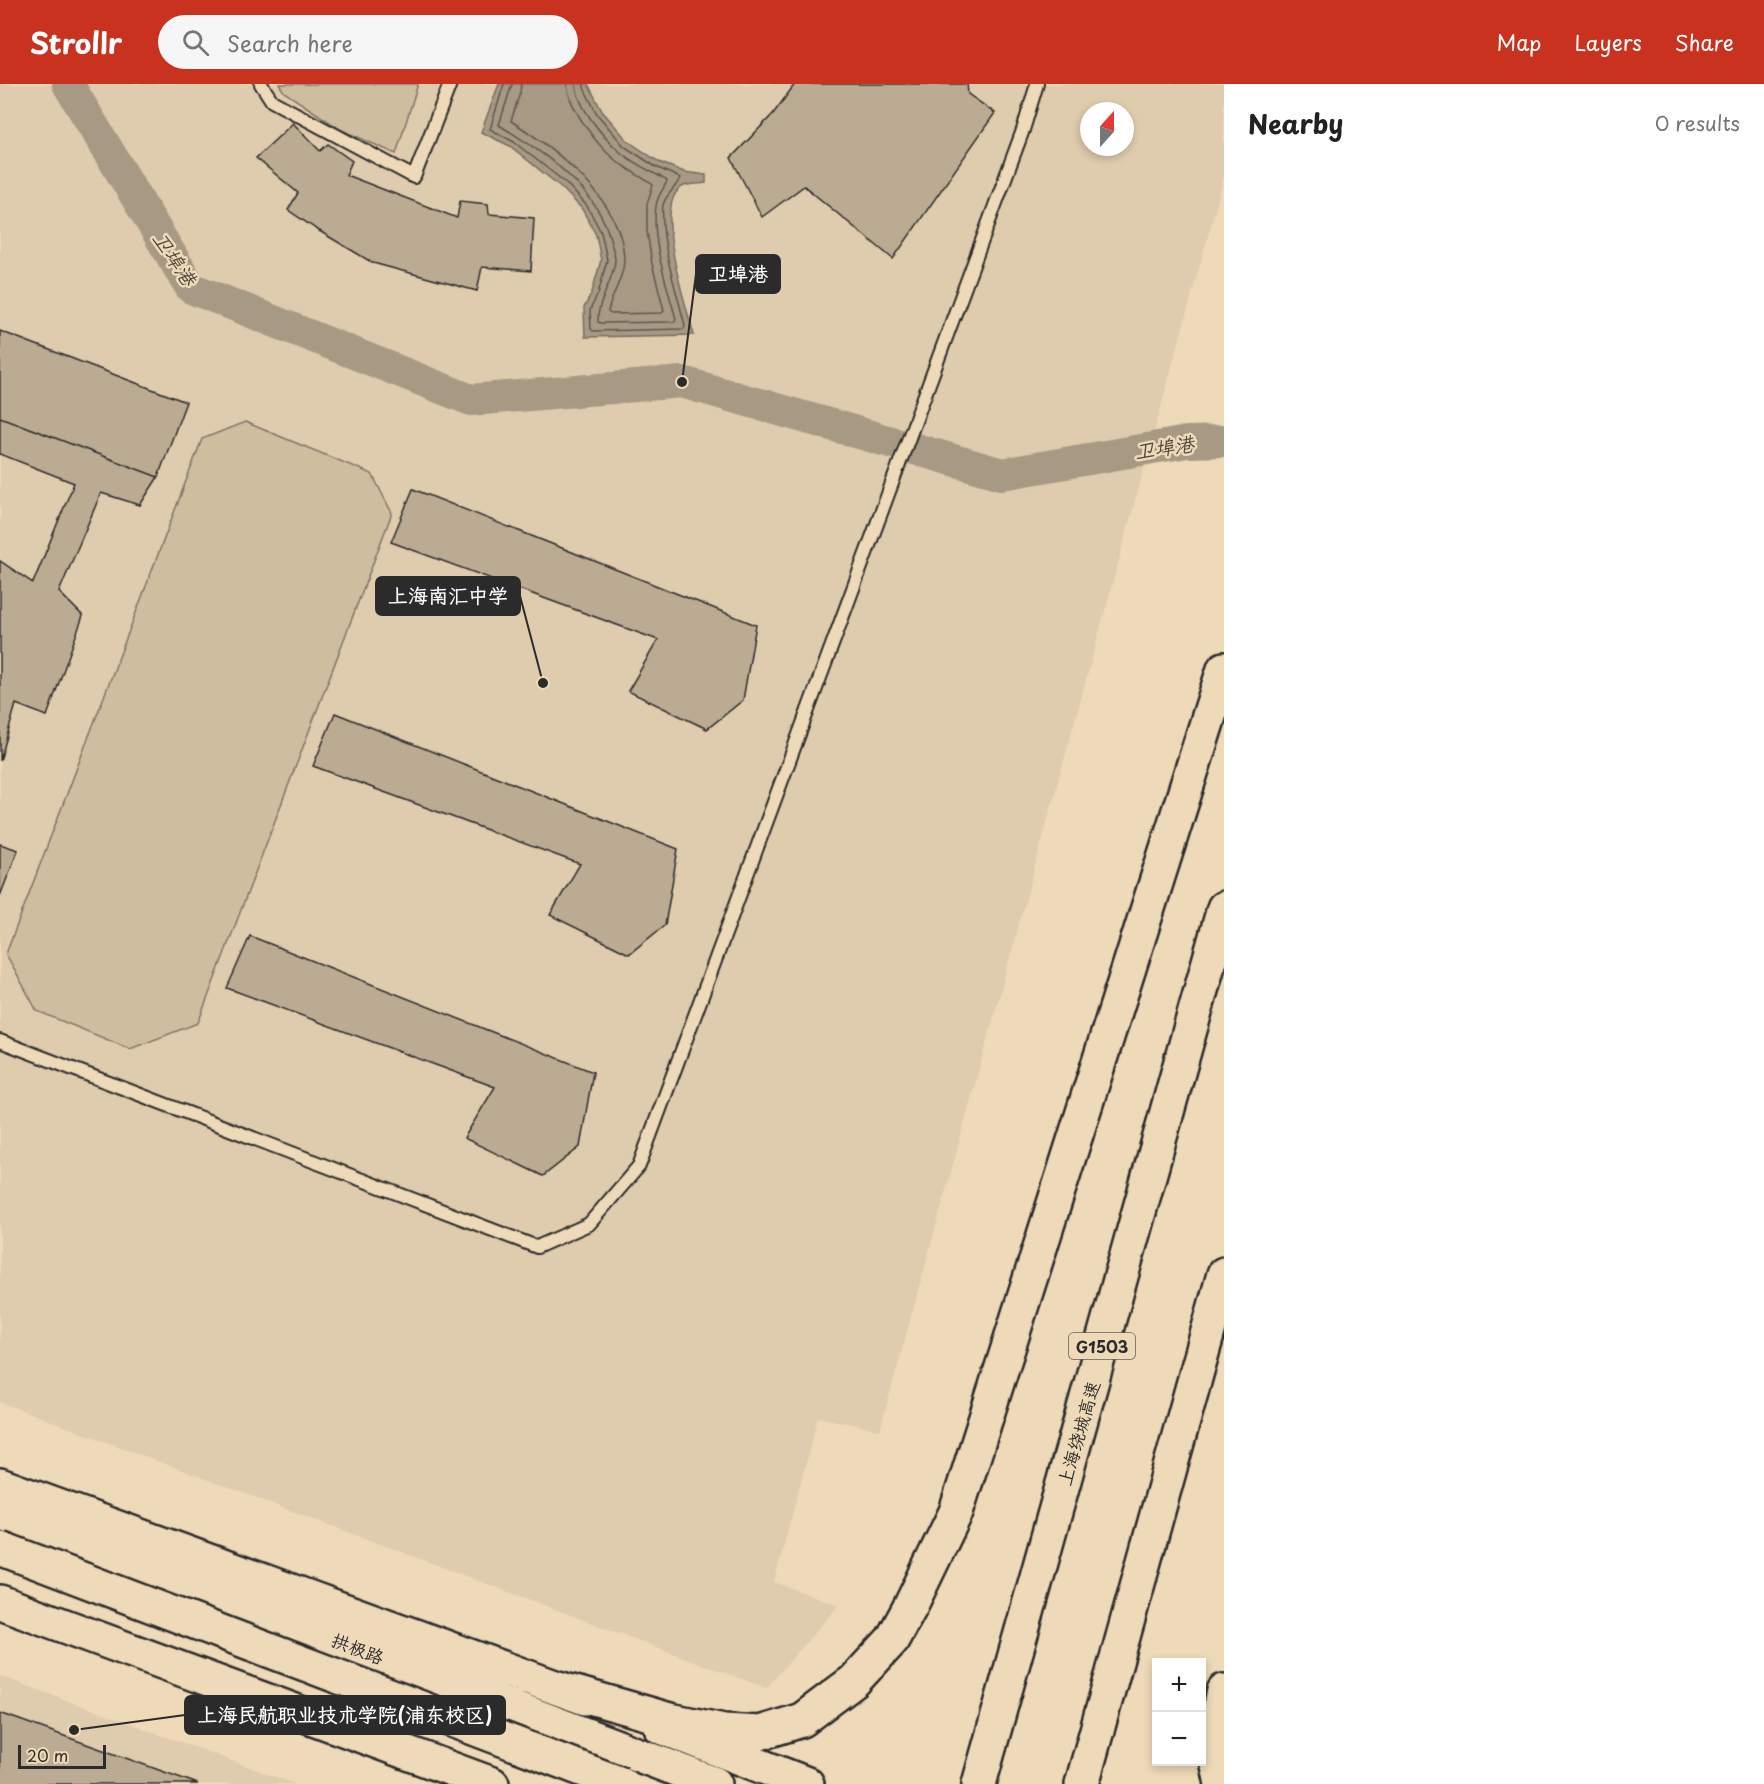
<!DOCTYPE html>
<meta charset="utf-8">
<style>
:root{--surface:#fff;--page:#f6f6f6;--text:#222;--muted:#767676;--line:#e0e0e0;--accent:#c8321e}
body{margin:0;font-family:"Playpen Sans","LXGW WenKai TC",sans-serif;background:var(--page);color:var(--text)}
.controls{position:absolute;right:18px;bottom:18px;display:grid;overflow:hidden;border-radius:0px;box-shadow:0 3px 9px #0003}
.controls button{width:54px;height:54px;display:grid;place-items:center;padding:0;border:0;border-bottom:2px solid var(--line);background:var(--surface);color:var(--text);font:30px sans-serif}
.compass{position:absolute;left:1080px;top:18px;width:54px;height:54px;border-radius:50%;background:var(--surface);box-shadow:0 3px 9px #0003;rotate:21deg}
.scale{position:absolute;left:18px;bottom:15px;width:88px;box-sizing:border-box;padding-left:6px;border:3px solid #2b2b2b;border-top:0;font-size:16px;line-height:21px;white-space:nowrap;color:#2b2b2b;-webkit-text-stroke:4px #eed9b8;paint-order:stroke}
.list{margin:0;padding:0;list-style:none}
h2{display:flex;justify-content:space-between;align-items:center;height:78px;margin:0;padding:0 24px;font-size:26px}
h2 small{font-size:20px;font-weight:400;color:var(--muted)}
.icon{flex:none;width:33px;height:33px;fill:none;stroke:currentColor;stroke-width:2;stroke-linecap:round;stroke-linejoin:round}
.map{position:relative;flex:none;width:1224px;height:1700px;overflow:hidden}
header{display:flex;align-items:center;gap:36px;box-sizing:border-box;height:84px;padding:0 30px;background:var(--accent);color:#fff}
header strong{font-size:28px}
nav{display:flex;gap:33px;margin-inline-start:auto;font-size:21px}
.search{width:420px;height:54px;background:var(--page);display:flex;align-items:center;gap:15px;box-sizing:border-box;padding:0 21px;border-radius:33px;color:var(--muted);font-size:22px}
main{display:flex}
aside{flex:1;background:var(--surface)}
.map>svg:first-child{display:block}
</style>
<header>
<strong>Strollr</strong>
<div class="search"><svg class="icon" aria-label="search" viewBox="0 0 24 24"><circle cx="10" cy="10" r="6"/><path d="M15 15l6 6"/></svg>Search here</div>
<nav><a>Map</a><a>Layers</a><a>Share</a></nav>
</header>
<main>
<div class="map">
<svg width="1224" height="1700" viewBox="0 0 1224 1700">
<rect width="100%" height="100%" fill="#eed9b8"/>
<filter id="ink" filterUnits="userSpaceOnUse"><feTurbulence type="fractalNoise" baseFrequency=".0167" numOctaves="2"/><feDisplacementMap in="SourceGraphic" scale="12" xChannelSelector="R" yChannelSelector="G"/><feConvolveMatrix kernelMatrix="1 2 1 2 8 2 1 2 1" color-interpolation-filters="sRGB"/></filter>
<g filter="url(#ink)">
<path fill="#dfcbad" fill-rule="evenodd" d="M0 0H1224V93L880 1346 818 1333 774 1498 839 1521 766 1604 0 1318ZM1089 27H1125V63H1089Z
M0 1592 295 1700H0Z"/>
<path fill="#cfbda0" stroke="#7d7466" stroke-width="1.5" d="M279 0H418L396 70 340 45 284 8Z
M245 338 372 390 392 429 198 939 130 965 37 927 6 870 202 355Z"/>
<path fill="#a79984" stroke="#756d60" stroke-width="1.5" d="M499 0H588L602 27 628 57 659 78 684 88 706 91V99C700 100 690 100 684 102 650 116 687 225 694 251L585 253 584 224 592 208 601 176 596 151 582 125 562 104 510 62 481 48Z"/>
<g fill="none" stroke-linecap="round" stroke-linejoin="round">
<path stroke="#5d574f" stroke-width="1.5" d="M504 0 490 45 514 58 566 99 587 122 601 148 607 176 598 210 590 226 591 245 593 247 684 245 685 242C677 208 665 175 663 140 663 134 662 127 663 121 666 110 677 103 680 94L656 83 624 62 597 30 584 4V0
M512 0 499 41C543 68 599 105 611 158 612 164 615 170 615 176 614 196 596 220 598 238L601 239 674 238 676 235C667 201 651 157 656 122 657 112 664 105 667 97 652 87 633 80 619 67 603 53 577 22 576 0
M521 0 520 9 511 37C556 65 623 117 624 175 624 194 611 211 608 228L611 230 662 229 664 226 652 180 647 147V120L653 101C641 92 626 85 614 75 597 61 568 23 567 0"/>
<path stroke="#a79984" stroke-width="32" d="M68 0 191 204 471 316 682 298 1002 390 1187 358 1224 357"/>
</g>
<path fill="#bbab93" stroke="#2b2b2b" stroke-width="1.5" d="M795 0H967L968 10 995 29 893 175 804 102 762 133 731 74 773 30Z
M293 39 320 67 328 60 352 77 346 91 457 134 460 117 488 120 489 130 534 134 531 187 482 183 477 207 373 179 316 145 288 126 298 109 256 74Z
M0 247 186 318 158 393 0 333Z
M0 333 158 393 140 421 101 409 59 508 83 532 47 632 16 620 0 677V477L33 499 74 399 0 370Z
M413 405 756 541 743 616 707 645 628 607 658 556 391 458Z
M335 629 678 765 665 841 629 870 550 831 580 780 313 682Z
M0 760 18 766 0 812Z
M250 852 593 988 580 1063 543 1092 464 1054 495 1003 227 904Z
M0 1629 198 1700H0Z"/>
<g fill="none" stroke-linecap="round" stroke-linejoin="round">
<defs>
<path id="service" d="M261 0 272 17 414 93 450 0
M0 957 537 1163 589 1140 639 1082 1023 46 1037 0"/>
<path id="primary" d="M0 1401 585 1614
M0 1428 715 1700
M0 1518 492 1700
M661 1643 807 1700"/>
<path id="motorway" d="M558 1604 670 1636 724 1647 760 1649 802 1636 854 1597 892 1556 911 1521 956 1428 1224 585
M979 1700 1224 824
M1082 1700 1224 1190
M1222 1700 1215 1667 1220 1626 1224 1607"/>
</defs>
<use href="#service" stroke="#2b2b2b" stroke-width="16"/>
<use href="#primary" stroke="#2b2b2b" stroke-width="38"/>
<use href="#motorway" stroke="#2b2b2b" stroke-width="38"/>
<use href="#service" stroke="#eed9b8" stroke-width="12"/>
<use href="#primary" stroke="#eed9b8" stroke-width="33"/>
<use href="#motorway" stroke="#eed9b8" stroke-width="33"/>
<defs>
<path id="primary-bridge" d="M0 1464 621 1700"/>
</defs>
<use href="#primary-bridge" stroke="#2b2b2b" stroke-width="38" stroke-linecap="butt"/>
<use href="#primary-bridge" stroke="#eed9b8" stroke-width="33"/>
</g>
</g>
<g text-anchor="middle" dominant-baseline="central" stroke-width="5" stroke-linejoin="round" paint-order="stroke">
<rect fill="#eed9b8" stroke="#665f55" stroke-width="1.5" x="1069" y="1249" width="66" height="26" rx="4.5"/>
<g font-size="16" font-weight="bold" fill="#2b2b2b">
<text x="1102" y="1262">G1503</text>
</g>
<g font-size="18" fill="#2b2b2b" stroke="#eed9b8">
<text transform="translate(1078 1349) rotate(-74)">上海绕城高速</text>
<text transform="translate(358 1564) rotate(21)">拱极路</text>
</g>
<g font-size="20" font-style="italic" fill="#4a4641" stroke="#eed9b8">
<text transform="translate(175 174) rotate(56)">卫埠港</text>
<text transform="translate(1164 363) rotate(-8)">卫埠港</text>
</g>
</g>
<path fill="none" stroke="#2b2b2b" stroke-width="2" d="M682 298L696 190M543 599L520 512M74 1646L185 1631"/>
<g fill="#2b2b2b" stroke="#eed9b8" stroke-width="2">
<circle cx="682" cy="298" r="6"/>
<circle cx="543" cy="599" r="6"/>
<circle cx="74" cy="1646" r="6"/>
</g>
<g fill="#2b2b2b" stroke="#2b2b2b" stroke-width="2">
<rect x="696" y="171" width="84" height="38" rx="6"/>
<rect x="376" y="493" width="144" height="38" rx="6"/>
<rect x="185" y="1612" width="320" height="38" rx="6"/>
</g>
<g font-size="20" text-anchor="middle" font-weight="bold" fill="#fff">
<text x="738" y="197">卫埠港</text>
<text x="448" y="519">上海南汇中学</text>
<text x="345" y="1638">上海民航职业技术学院(浦东校区)</text>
</g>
</svg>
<div class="controls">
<button>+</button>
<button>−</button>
</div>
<svg class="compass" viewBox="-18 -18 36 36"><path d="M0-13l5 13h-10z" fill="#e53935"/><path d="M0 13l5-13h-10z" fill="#767676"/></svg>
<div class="scale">20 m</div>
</div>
<aside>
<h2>Nearby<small>0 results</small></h2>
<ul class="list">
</ul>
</aside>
</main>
